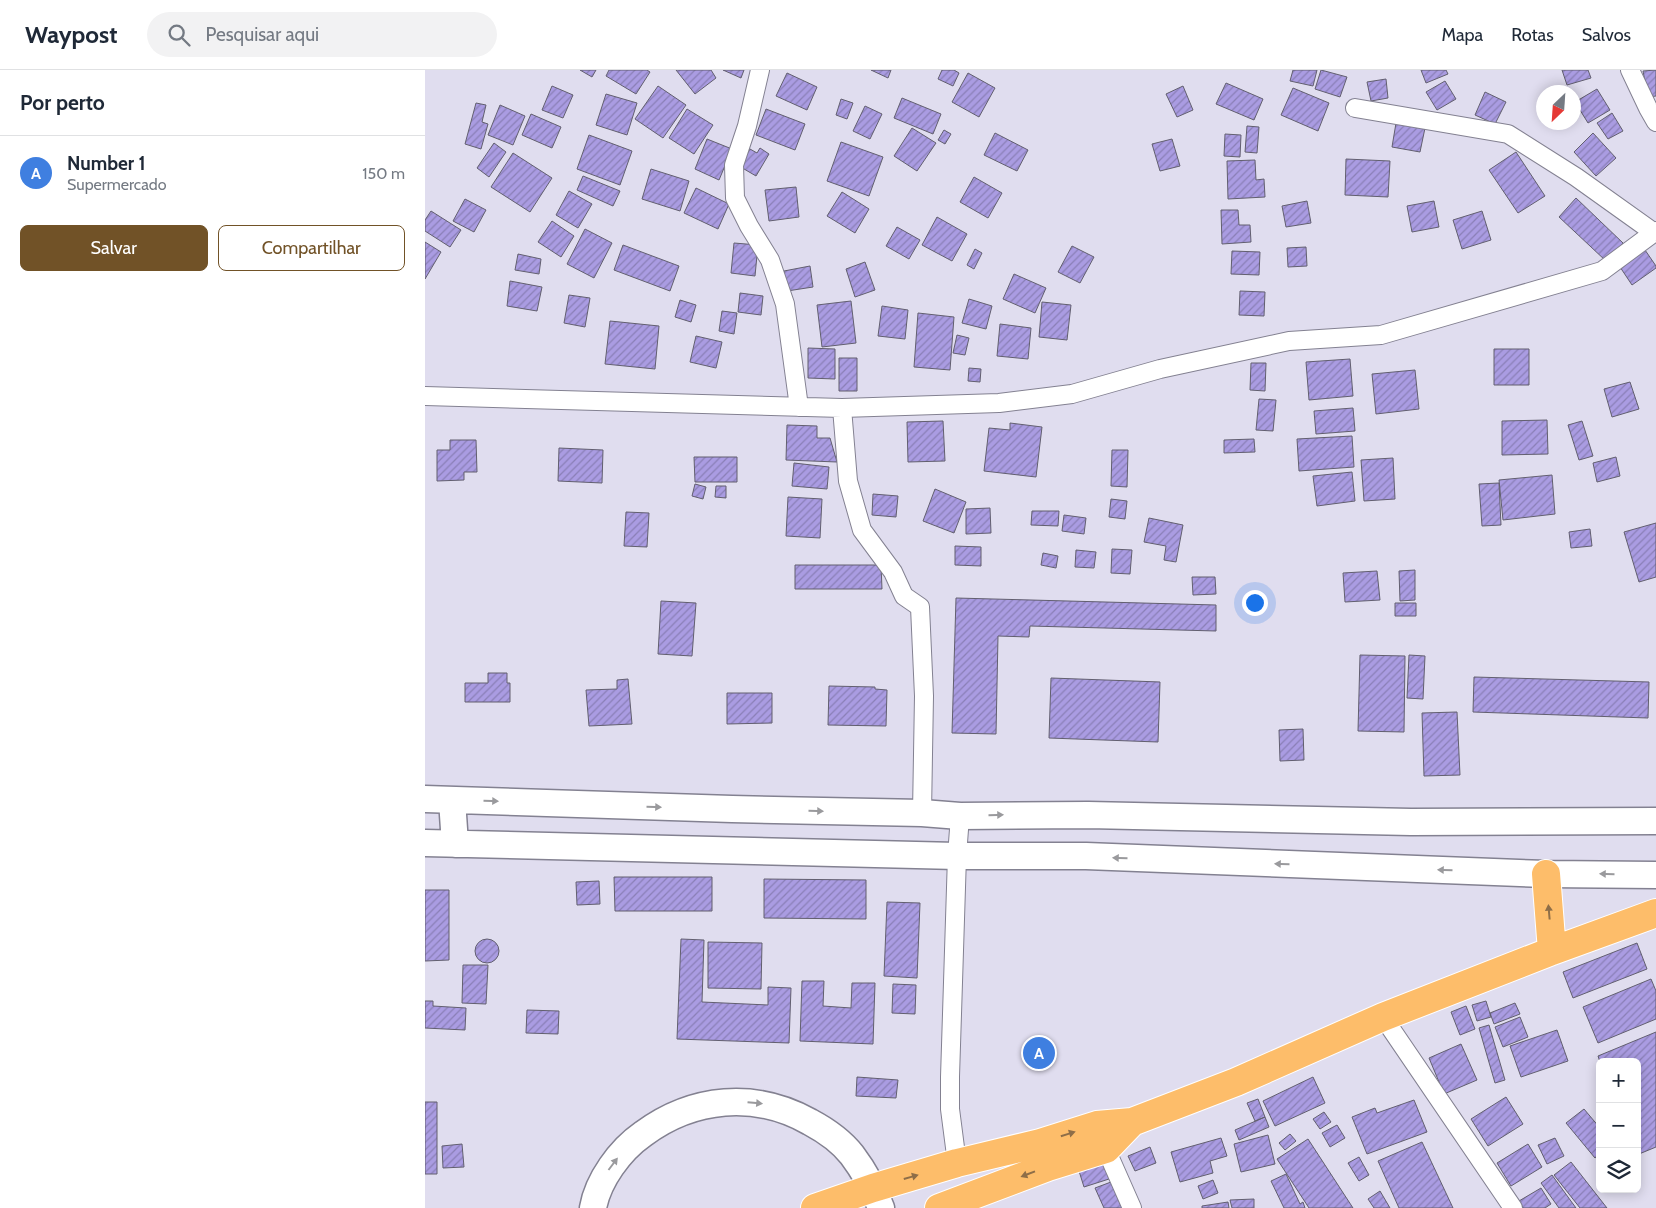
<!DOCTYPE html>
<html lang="pt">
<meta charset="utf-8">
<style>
:root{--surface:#fff;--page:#f2f2f3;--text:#1f2937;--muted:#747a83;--line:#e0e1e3;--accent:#715227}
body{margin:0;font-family:Cabin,sans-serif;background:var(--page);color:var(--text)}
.controls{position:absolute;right:15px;bottom:15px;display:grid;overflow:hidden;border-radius:8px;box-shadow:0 2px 12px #0003}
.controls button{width:45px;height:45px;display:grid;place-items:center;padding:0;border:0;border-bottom:1px solid var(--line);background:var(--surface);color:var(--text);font:25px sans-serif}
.compass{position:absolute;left:1111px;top:15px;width:45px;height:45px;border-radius:50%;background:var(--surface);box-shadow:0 2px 12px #0003;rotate:205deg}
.you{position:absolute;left:829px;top:532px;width:18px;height:18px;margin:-12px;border:4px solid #fff;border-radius:50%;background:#1a73e8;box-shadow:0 0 0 8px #1a73e833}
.badge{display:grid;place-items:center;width:32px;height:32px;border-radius:50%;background:var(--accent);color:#fff;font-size:16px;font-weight:700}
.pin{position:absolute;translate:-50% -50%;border:2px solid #fff;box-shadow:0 1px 5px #0006}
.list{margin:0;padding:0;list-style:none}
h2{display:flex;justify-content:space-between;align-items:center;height:65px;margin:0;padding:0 20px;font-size:21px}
h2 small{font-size:16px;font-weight:400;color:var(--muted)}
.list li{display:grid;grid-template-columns:32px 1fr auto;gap:15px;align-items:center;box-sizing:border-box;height:75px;padding:0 20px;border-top:1px solid var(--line)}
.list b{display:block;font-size:19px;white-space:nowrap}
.list p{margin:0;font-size:16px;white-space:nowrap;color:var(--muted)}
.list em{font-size:16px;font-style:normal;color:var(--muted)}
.actions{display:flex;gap:10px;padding:15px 20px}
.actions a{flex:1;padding:11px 0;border:1px solid var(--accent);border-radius:8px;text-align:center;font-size:18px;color:var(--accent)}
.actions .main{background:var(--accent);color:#fff}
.icon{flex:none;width:28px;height:28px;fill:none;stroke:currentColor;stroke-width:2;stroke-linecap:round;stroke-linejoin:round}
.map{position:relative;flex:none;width:1231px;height:1138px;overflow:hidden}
header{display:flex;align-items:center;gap:30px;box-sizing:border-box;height:70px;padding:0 25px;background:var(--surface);border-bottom:1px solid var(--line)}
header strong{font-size:24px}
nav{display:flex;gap:28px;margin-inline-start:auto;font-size:18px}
.search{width:350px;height:45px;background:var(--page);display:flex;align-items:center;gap:12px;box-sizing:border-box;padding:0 18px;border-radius:28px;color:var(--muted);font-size:19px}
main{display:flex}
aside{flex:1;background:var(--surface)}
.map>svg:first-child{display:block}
</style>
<header>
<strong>Waypost</strong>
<div class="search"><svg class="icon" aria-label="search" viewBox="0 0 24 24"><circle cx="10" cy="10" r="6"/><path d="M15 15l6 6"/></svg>Pesquisar aqui</div>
<nav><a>Mapa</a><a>Rotas</a><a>Salvos</a></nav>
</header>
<main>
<aside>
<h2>Por perto<small></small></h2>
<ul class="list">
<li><span class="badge" style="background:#3f7fe0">A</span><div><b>Number 1</b><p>Supermercado</p></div><em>150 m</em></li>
</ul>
<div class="actions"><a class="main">Salvar</a><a>Compartilhar</a></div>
</aside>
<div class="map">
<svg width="1231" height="1138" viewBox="0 0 1231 1138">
<defs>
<pattern id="building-hatch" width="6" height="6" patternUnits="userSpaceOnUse" patternTransform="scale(1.25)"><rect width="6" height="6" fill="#aa9ce2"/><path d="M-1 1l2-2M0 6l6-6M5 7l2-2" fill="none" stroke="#8a7fb7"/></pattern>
</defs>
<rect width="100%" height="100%" fill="#e0ddef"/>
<path fill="url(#building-hatch)" stroke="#625f6f" d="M155 0H171L167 7Z
M184 0H222L225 2 211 24 181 6Z
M251 0H286L291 8 270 24Z
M298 0H319L316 8Z
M446 0H466L463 8Z
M517 0H529L534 3 528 16 513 9Z
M868 0H892L888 16 865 11Z
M896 0 922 7 915 27 890 19Z
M996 0H1021L1023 4 1001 13Z
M1137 0H1163L1166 8 1142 15Z
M1231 0V26L1223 27 1218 1Z
M362 3 392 17 382 40 351 26Z
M543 3 570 18 554 47 527 32Z
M961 9 963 28 946 31 942 12Z
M1020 11 1031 29 1012 40 1001 22Z
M801 13 838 29 829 50 791 34Z
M127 16 148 25 138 48 117 40Z
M233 16 261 35 238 68 210 49Z
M758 16 768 40 752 47 741 24Z
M868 18 904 33 893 61 856 45Z
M1172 19 1185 40 1163 53 1150 32Z
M1060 22 1081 32 1070 54 1050 45Z
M181 24 212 33 202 65 171 55Z
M477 28 516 44 508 64 469 48Z
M416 29 428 33 422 49 411 45Z
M51 33 61 35 57 52 63 54 56 79 40 74Z
M75 35 100 46 88 75 63 65Z
M440 36 457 44 445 69 428 61Z
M262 39 288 55 269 84 244 68Z
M341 39 380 54 370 80 331 65Z
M1187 43 1198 61 1183 69 1172 53Z
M106 44 136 57 127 78 97 65Z
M971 53 1000 58 995 82 967 77Z
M822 56 834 57 832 83 820 82Z
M487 58 511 73 492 101 469 86Z
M519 60 526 64 520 74 513 70Z
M570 63 603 80 592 101 559 85Z
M1168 63 1191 88 1171 106 1149 82Z
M800 64 816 65 815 87 799 86Z
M164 65 207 81 195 115 152 99Z
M282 69 307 79 294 110 270 99Z
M747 69 755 96 735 101 727 74Z
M416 72 458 87 444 126 402 111Z
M69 73 81 82 64 107 52 98Z
M335 78 344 84 331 106 314 96 325 79 332 83Z
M1091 82 1120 126 1093 143 1064 100Z
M88 83 127 108 105 142 66 117Z
M921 89 965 91 963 127 920 125Z
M830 90 831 110 839 109 840 127 803 129 802 91Z
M226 99 264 111 255 141 217 129Z
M158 106 195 121 188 136 152 120Z
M549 107 577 123 563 148 535 132Z
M371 117 374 147 344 151 340 120Z
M271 118 304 134 293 159 259 143Z
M144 121 167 134 153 158 131 145Z
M417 122 444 139 430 163 402 146Z
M1151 128 1198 173 1181 191 1134 147Z
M40 129 61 140 49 162 28 151Z
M882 131 886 153 861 157 857 136Z
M1009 131 1014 157 987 162 982 136Z
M796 140H813L814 155H825L826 172 797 174Z
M6 141 36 160 25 177 0 161V150Z
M1057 141 1066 170 1037 179 1028 150Z
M512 147 542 164 527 191 497 175Z
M127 151 149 166 136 187 113 172Z
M472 157 495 170 484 189 461 176Z
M160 159 187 173 169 208 142 194Z
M0 172 16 182 0 209Z
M309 173 333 175 330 206 306 203Z
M198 175 254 196 245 221 189 200Z
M647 176 669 187 655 213 633 202Z
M881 177 882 196 863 197 862 178Z
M550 179 557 183 549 199 542 195Z
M1220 180 1231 196V198L1207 215 1195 197Z
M807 181 835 182 834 205 806 204Z
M93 184 116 189 114 204 90 200Z
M440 192 450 220 430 227 421 199Z
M385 196 388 217 362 221 359 201Z
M589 204 621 218 610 243 578 229Z
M85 211 117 217 112 241 82 236Z
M815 221 840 222 839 246 814 245Z
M315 223 338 226 336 245 313 242Z
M144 225 165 228 160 257 139 253Z
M544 229 567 236 561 259 537 253Z
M255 230 271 235 266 252 250 247Z
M426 231 431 273 397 277 392 235Z
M617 232 646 235 642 270 614 267Z
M457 236 483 240 480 269 453 266Z
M297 241 312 243 309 264 294 261Z
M493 243 529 247 525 300 489 297Z
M185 251 234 256 230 299 180 294Z
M575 254 606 258 603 289 572 286Z
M532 265 544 268 540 285 528 283Z
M271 266 297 272 291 298 265 292Z
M383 278 410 279V309L383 308Z
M1069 279H1104V315H1069Z
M414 288H432V321H414Z
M925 289 928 326 884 330 881 292Z
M826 293H841L840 321 825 320Z
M544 298 556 299 555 312 543 311Z
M990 300 994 339 951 344 947 304Z
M1205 312 1214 339 1187 347 1179 319Z
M834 329 851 330 848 361 831 360Z
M928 338 930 361 891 364 889 341Z
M1122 350 1123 384 1077 385V351Z
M518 351 520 391 483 392 482 352Z
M1157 351 1168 386 1154 390 1143 355Z
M585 353 617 357 611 407 559 401 564 358 585 360Z
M362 355 392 356V368H405L412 392 361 390Z
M927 366 929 397 874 401 872 369Z
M829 369 830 382 799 383V370Z
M25 370H51L52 402H39V410L12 411V380H25Z
M134 378 178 380 177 413 133 411Z
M687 380H703L702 417 686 416Z
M269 387H312V412H270Z
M1191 387 1195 406 1172 412 1168 393Z
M968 388 970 429 939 431 936 390Z
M369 393 404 397 402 419 367 416Z
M927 402 930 431 892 436 888 406Z
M1127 405 1130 444 1078 450 1074 410Z
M1074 413 1076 455 1057 456 1054 414Z
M270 414 281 417 278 429 267 426Z
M291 416H301V428L290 427Z
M510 419 541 432 529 463 498 451Z
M448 424 473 426 471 447 447 445Z
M363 427 397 429 395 468 361 466Z
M686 429 702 431 700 449 684 447Z
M565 438 566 463 541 464V439Z
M607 441H634L633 456 606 455Z
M201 442 224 443 222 477 199 476Z
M639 445 661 448 659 464 637 461Z
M724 448 758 455 751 492 739 490 741 476 719 472Z
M1231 453V507L1214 512 1199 462Z
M1165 459 1167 476 1146 478 1144 462Z
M530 476 556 477V496L530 495Z
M687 479 707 480 705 504 686 503Z
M651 480 671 482 669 498 650 497Z
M618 483 633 486 631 498 616 495Z
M370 495H456L457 519H370Z
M990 500V530L975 531 974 501Z
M952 501 955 530 920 532 918 503Z
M767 507H790L791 524 768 525Z
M531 528 791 535V561L605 556 604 567 573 566 571 664 527 663Z
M236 531 271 533 267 586 233 584Z
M970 533H991V546H970Z
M935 585 980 586 979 662 933 661Z
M984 585 1000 586 998 629 982 628Z
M63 603H82V613H85V632H40V613H63Z
M1049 607 1224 612 1223 648 1048 642Z
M626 608 735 612 733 672 624 668Z
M203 609 207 654 164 656 161 620 192 619V610Z
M404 616 450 617V619L462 620 461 656 403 655Z
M302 623H347V653L302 654Z
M1032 642 1035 705 999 706 997 643Z
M878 659 879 690 855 691 854 660Z
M189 807H287V841H190Z
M339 809 441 810V849L339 848Z
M174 811 175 834 152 835 151 812Z
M0 820H24V890L0 891Z
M462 832 495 833 492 908 459 906Z
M50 881a12 12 0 1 1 24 0a12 12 0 1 1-24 0Z
M256 869 279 870 277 932 343 935V917L366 918 364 973 252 969Z
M283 872 337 873 336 919 283 918Z
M1212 873 1222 899 1148 928 1138 902Z
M38 895H63L61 934 37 933Z
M1226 909 1231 921V949L1173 973 1158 937Z
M377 911H399L398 936 426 938 427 913H450L448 974 375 971Z
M468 914 491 915 490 944 467 943Z
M0 931H8V936L41 938 40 960 0 958Z
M1061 931 1066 947 1052 951 1047 935Z
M1090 933 1095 944 1069 954 1065 943Z
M1041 936 1050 959 1035 965 1026 942Z
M102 940 134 941 133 964 101 963Z
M1095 947 1103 967 1078 977 1070 957Z
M1064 955 1080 1010 1070 1013 1054 958Z
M1132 960 1143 991 1096 1007 1085 976Z
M1231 962V1077L1214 1084 1212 1079V992H1175L1173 986Z
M1036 974 1052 1010 1019 1024 1004 988Z
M432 1007 473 1010 471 1028 431 1026Z
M888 1007 900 1033 850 1056 838 1031Z
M1081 1027 1098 1054 1063 1076 1046 1049Z
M833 1029 840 1047 830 1051 822 1033Z
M989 1030 1002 1062 942 1084 927 1047 950 1038 952 1043Z
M0 1032H12V1104H0Z
M1159 1039 1175 1058V1084L1170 1088 1141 1053Z
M899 1042 906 1052 895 1059 888 1049Z
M840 1047 844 1057 814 1070 810 1060Z
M912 1055 920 1068 905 1077 897 1063Z
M865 1064 871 1071 860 1080 854 1073Z
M843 1065 850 1094 816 1102 809 1074Z
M796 1068 802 1086 785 1091 788 1103 755 1112 746 1082Z
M1130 1068 1139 1086 1122 1094 1113 1075Z
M883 1069 928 1138H884L852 1089Z
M997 1072 1028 1138H974L953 1091Z
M37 1074 39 1097 18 1098 17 1076Z
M1103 1074 1117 1097 1086 1116 1072 1093Z
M725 1077 731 1093 710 1101 703 1086Z
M934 1087 944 1105 934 1111 923 1093Z
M1146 1092 1182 1138H1155L1129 1105Z
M679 1093 684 1109 659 1117 654 1101Z
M861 1104 875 1134 878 1132 880 1138H859L846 1111Z
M1127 1105 1151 1138H1134L1116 1113Z
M788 1110 793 1123 778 1129 773 1116Z
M686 1112 697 1138H679L670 1118Z
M1116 1118 1126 1134 1120 1138H1098L1094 1131Z
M955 1121 965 1138H949L943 1129Z
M829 1129V1138H807L805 1130Z
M803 1132 804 1138H777V1136Z"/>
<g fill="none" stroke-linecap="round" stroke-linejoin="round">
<defs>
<path id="street" d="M335 0 322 56 309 95 310 128 324 156 345 190 360 234 374 337
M1205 0 1223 38 1231 52
M930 38 1083 64 1151 107 1228 162
M0 326 417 338 574 333 647 324 735 299 864 271 956 265 1177 201 1231 161
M417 338 423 411 437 460 468 502 479 526 495 537 499 626 497 743
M958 947 1088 1138
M677 1070 707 1138
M532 1093 525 1039V1007L532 786 535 746"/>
<path id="secondary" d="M0 729 307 739 497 743 535 746 663 745 986 752 1231 751
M27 730 30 774
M0 773 532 786H661L1121 804 1231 805
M168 1138C173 1110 195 1080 218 1064 268 1027 330 1021 385 1052 400 1060 416 1071 427 1085 439 1101 449 1119 456 1138"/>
<path id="highway" d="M1121 804 1127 881
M390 1138 448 1118 532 1093 615 1073 672 1055 707 1052 811 1012 958 947 1127 881 1231 843
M514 1138 623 1097 681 1079 707 1052"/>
</defs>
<use href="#street" stroke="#838191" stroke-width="20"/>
<use href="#secondary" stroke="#838191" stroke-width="29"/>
<use href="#highway" stroke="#fff" stroke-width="30"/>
<use href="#street" stroke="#fff" stroke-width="18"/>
<use href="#secondary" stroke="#fff" stroke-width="26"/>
<use href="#highway" stroke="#fdbd6a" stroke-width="28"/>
</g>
<defs><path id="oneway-solid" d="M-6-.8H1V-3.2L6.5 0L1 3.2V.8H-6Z" transform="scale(1.25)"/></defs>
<g fill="#9a9a9d">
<use href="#oneway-solid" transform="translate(66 731) rotate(2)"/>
<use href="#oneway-solid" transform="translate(229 737) rotate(2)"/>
<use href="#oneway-solid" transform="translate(391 741) rotate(1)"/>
<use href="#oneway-solid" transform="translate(571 745) rotate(-1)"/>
<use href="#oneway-solid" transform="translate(695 788) rotate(-178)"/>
<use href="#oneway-solid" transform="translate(857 794) rotate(-178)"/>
<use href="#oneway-solid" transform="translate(1020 800) rotate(-178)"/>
<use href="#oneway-solid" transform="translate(1182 804) rotate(-179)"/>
<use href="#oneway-solid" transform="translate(330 1033) rotate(5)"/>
<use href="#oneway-solid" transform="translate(188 1094) rotate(-53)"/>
</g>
<g fill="#8e6e48">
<use href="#oneway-solid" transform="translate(1124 842) rotate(-95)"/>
<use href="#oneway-solid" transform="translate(643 1064) rotate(-17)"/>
<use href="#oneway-solid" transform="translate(603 1104) rotate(159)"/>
<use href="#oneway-solid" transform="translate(486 1107) rotate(-16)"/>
</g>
</svg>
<div class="controls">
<button>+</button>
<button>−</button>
<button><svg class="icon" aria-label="layers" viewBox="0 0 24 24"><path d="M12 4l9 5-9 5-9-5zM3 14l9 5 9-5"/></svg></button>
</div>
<svg class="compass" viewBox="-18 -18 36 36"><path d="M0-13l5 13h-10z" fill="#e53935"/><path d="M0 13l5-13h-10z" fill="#747a83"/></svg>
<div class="you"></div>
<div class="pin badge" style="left:614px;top:983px;background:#3f7fe0">A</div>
</div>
</main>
